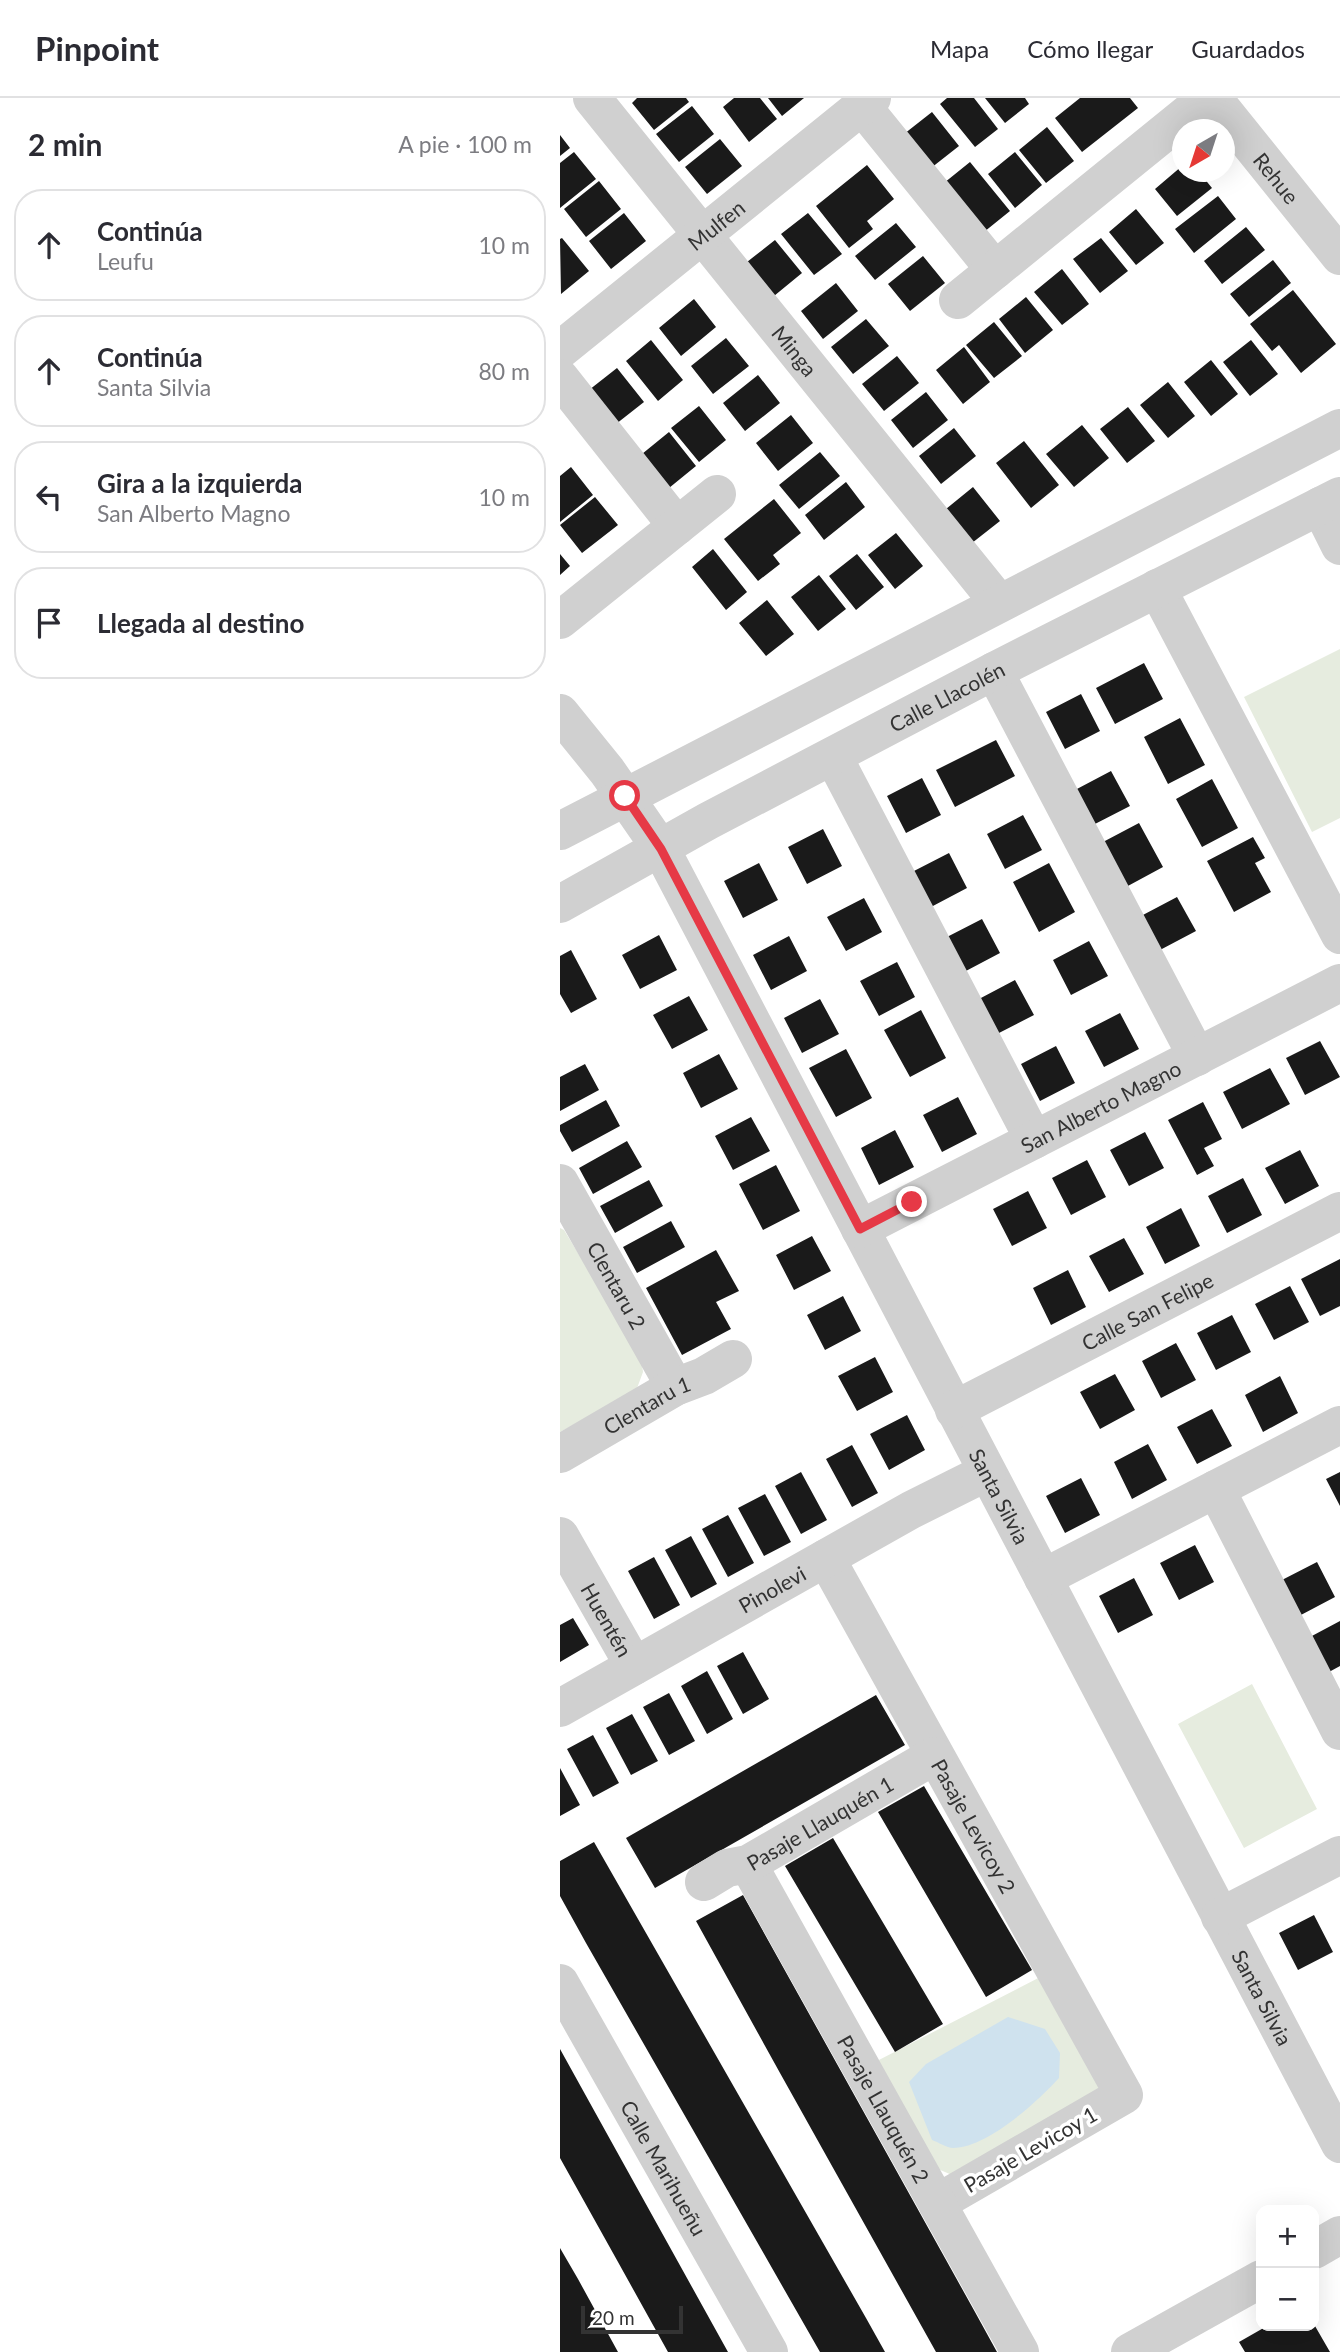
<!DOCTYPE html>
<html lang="es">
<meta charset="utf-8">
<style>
:root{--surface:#fff;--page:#f2f2f3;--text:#2b2b33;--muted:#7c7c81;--line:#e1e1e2}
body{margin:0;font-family:Lato,sans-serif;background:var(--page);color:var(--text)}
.controls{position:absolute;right:21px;bottom:21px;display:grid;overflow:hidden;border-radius:14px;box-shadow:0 7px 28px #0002}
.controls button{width:63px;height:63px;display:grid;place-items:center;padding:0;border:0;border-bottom:2px solid var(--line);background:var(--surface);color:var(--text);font:35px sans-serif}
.compass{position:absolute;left:612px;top:21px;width:63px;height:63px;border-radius:50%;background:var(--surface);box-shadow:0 7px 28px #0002;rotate:219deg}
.scale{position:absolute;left:21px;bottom:18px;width:102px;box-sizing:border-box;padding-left:7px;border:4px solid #333;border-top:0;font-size:19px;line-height:24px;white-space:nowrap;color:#333;-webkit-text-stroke:5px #fff;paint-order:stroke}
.stop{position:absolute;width:21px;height:21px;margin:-16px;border:5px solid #e63946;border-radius:50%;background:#fff}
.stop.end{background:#e63946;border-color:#fff;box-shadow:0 2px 7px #0008}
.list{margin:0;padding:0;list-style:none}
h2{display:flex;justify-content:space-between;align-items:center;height:91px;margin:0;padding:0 28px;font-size:30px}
h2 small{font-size:23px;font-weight:400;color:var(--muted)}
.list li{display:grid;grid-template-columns:46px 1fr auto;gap:21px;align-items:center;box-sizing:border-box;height:112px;margin:0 14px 14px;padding:0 14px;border:2px solid var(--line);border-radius:28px}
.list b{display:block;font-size:26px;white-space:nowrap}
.list p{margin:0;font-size:23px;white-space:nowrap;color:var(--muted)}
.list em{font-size:23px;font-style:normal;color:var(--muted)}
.icon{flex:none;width:38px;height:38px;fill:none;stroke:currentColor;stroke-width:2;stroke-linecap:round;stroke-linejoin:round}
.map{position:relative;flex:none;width:780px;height:2254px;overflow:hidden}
header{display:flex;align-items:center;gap:42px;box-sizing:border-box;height:98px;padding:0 35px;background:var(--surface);border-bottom:2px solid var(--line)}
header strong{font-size:33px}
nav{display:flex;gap:38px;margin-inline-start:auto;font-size:24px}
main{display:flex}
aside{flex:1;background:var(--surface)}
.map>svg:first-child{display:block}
</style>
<header>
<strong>Pinpoint</strong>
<nav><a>Mapa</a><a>Cómo llegar</a><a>Guardados</a></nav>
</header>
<main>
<aside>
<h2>2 min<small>A pie · 100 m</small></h2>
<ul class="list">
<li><svg class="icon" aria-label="ahead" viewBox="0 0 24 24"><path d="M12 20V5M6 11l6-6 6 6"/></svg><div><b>Continúa</b><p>Leufu</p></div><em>10 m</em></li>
<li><svg class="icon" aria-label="ahead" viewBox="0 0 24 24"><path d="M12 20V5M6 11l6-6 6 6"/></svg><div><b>Continúa</b><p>Santa Silvia</p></div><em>80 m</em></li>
<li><svg class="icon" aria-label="left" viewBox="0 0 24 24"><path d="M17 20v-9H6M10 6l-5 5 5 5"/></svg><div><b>Gira a la izquierda</b><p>San Alberto Magno</p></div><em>10 m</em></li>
<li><svg class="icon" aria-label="arrive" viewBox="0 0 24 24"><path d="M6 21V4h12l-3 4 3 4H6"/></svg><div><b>Llegada al destino</b></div></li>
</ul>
</aside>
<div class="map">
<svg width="780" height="2254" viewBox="0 0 780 2254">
<rect width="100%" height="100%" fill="#fff"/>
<path fill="#e6ecdf" d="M780 551V720L752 734 684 599Z
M0 1130 4 1132 81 1259 83 1274 76 1293 0 1334Z
M692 1586 757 1711 684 1750 618 1626Z
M488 1875 546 1984 534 2005 399 2080 378 2071 315 1964Z"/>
<path fill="#cfe2ee" d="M448 1919 485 1931 500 1955 499 1980C477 2004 427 2050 393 2050 387 2050 378 2044 372 2042L349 1984 366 1966Z"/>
<path fill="#1a1a1a" d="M77 0H126L129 4 94 32 72 5Z
M174 0H200L217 21 189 44 163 9Z
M208 0H244L222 18Z
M387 0H414L438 31 415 49 380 6Z
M425 0H465L469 6 445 25Z
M520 0H570L578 10 522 54 495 20Z
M132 8 154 36 119 64 96 36Z
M372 14 399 48 371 70 344 36Z
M487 29 514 63 486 85 459 52Z
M0 37 10 50 0 58Z
M160 41 182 68 147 96 125 69Z
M14 54 36 81 0 110V65Z
M455 54 482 87 455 110 428 76Z
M410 64 450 113 419 138 379 89Z
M307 67 334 101 307 123 313 131 289 150 256 108Z
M622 68V74H639L652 90 617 118 595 91Z
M39 83 61 111 26 139 4 111Z
M658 98 676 121 634 155 615 131Z
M576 111 604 145 576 167 549 134Z
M64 115 86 143 51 171 29 143Z
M248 115 282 156 254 177 221 136Z
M336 125 356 149 315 182 295 158Z
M686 129 705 152 662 186 644 163Z
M2 140 29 173 1 196 0 141Z
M541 140 568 173 540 195 513 161Z
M215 142 242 175 214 198 187 164Z
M363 158 385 185 350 213 328 186Z
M713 162 731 185 689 219 670 196Z
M502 171 529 206 502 227 474 194Z
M276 185 298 213 263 241 241 213Z
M733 192 776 246 741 275 719 247 712 253 690 226Z
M466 199 493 232 465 255 439 221Z
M134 201 156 229 121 258 99 230Z
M306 221 329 248 293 276 271 249Z
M434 224 462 258 434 280 406 247Z
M166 240 189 268 153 296 131 268Z
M91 242 123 282 98 303 66 263Z
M691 242 718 276 690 298 663 264Z
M404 249 430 284 403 306 376 272Z
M337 258 359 285 324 313 302 286Z
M651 262 678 296 651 318 624 284Z
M57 270 84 304 56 326 29 292Z
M198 277 220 305 185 333 163 305Z
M608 284 635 318 608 340 580 307Z
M366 294 388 322 353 350 331 322Z
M139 308 166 342 139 364 111 330Z
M568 309 595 343 567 365 540 331Z
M231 317 253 345 218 373 196 345Z
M522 327 549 360 514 389 486 356Z
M394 330 416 358 381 386 359 358Z
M109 334 136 368 109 390 82 356Z
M464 343 499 387 471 410 436 365Z
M260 354 280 378 239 411 219 387Z
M11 369 33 397 0 424V378Z
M286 384 305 409 264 442 245 417Z
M413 389 440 423 412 445 386 411Z
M35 399 58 427 22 455 0 427Z
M214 401 241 435 213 457 220 466 198 483 164 441Z
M336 435 363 468 335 491 308 457Z
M153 451 187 494 166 512 132 469Z
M0 456 10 468 0 477Z
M297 456 324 489 296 512 269 478Z
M259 477 286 511 258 533 231 499Z
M207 502 234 536 206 558 179 525Z
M584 565 603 601 555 626 536 590Z
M521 596 540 633 505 651 486 614Z
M620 620 645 667 608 686 584 639Z
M436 642 455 678 395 709 376 672Z
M551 673 570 708 533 727 515 692Z
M362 680 381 717 346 735 327 698Z
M652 681 678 730 642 749 616 701Z
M463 717 482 752 445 771 427 736Z
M579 725 603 769 566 789 543 744Z
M263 731 282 768 247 786 228 749Z
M693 739 705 760 695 765 711 794 674 814 647 763Z
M389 755 407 790 371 809 352 774Z
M199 765 218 802 183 820 164 783Z
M489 765 515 814 479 834 453 784Z
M617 799 636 833 600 852 581 818Z
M304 800 322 834 286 853 267 819Z
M422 821 440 855 404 874 385 840Z
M99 837 117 872 80 891 62 857Z
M229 838 247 873 211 892 193 857Z
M529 843 548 878 511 897 493 862Z
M11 852 37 901 11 915 0 896V858Z
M337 864 355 899 319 918 300 883Z
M455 882 474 917 437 936 419 901Z
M129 898 148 932 112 951 93 917Z
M260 901 279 936 242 955 224 920Z
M361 912 386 960 350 979 324 932Z
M560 915 579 951 544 969 525 933Z
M760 943 780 979 745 997 726 960Z
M496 948 515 985 480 1003 461 966Z
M286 951 312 1000 276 1019 249 970Z
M159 956 178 991 141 1010 123 975Z
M25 966 39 992 0 1013V979Z
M710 970 730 1006 682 1031 663 994Z
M398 999 417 1036 382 1054 363 1017Z
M46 1002 60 1028 12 1054 0 1033V1027Z
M643 1004 662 1041 644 1050 654 1068 637 1077 608 1022Z
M191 1019 210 1053 173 1072 155 1038Z
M335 1032 354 1069 319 1087 301 1050Z
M585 1034 604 1070 569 1088 550 1052Z
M67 1043 82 1069 33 1096 19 1070Z
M740 1052 759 1088 725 1106 705 1070Z
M527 1062 546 1099 511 1117 492 1080Z
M216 1067 240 1113 203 1132 179 1086Z
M683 1080 702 1117 667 1135 648 1098Z
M89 1082 103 1108 55 1135 40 1108Z
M468 1093 487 1130 452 1148 433 1111Z
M621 1110 640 1148 605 1166 586 1129Z
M111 1123 125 1149 77 1175 63 1149Z
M252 1138 271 1173 234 1192 216 1157Z
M564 1140 584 1176 549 1194 529 1158Z
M156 1152 179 1193 156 1204 171 1231 122 1257 86 1190Z
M780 1161V1208L760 1218 741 1181Z
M508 1172 526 1209 491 1227 473 1190Z
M730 1188 749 1224 714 1242 695 1206Z
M283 1198 301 1233 265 1252 247 1217Z
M672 1217 691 1254 656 1272 637 1235Z
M616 1245 636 1282 601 1300 582 1263Z
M315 1259 333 1294 297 1313 278 1278Z
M555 1276 575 1312 540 1331 520 1294Z
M720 1278 738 1315 703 1334 685 1297Z
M652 1311 672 1348 637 1366 617 1329Z
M347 1317 365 1352 329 1372 310 1336Z
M588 1346 607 1382 572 1401 554 1364Z
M292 1347 318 1395 292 1409 266 1361Z
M241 1374 267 1422 241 1436 215 1388Z
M780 1374V1408L766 1381Z
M521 1380 540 1417 505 1435 486 1398Z
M205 1396 231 1444 204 1458 178 1410Z
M168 1417 194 1465 168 1479 142 1431Z
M131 1438 157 1486 131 1500 105 1452Z
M635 1447 654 1484 619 1502 600 1465Z
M94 1459 120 1507 94 1521 68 1473Z
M757 1464 775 1499 739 1518 720 1483Z
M574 1480 593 1517 558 1535 539 1498Z
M13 1520 29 1547 0 1564V1527Z
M780 1523V1568L769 1574 750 1539Z
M183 1554 209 1601 183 1616 157 1568Z
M147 1573 173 1621 147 1636 121 1588Z
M109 1595 135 1643 109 1657 83 1609Z
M316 1597 345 1647 95 1790 66 1740Z
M72 1616 98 1663 71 1677 46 1630Z
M33 1637 59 1685 33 1699 7 1651Z
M0 1670 20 1707 0 1718Z
M364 1688 472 1872 426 1899 318 1714Z
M273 1740 383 1926 335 1954 225 1768Z
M34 1744 306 2220 325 2254H260L26 1845 0 1798V1763Z
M183 1797 415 2214 437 2254H376L220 1975 136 1823Z
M754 1817 773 1854 738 1872 719 1835Z
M0 1951 41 2025 168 2254H108L58 2164 0 2060Z
M0 2150 18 2181 58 2254H0Z
M707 2228H755L770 2254H685L679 2244Z"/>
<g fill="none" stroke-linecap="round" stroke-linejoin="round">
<g stroke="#d0d0d0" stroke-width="38">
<path id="s1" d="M32 0 439 505"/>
<path id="s2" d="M653 0 780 158"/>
<path d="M302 8 435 172"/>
<path d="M398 202 647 0"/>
<path id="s3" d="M0 252 312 0"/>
<path d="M0 280 117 428"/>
<path d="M760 408 780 448"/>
<path d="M597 490 780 837"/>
<path d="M0 522 157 396"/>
<path d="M434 573 637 959"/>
<path id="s4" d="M0 615 47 673 101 751 780 2046"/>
<path d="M273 658 474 1042"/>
<path d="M0 733 780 330"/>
<path id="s5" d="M0 806 148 723 434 573 780 398"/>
<path id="s6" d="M0 1085 115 1289"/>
<path id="s7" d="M300 1131 780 885"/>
<path id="s8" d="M394 1312 780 1113"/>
<path id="s9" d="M0 1356 115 1289 144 1278 173 1261"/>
<path d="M656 1391 780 1633"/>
<path id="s10" d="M0 1438 74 1568"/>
<path id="s11" d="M266 1460 564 1997 377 2105"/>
<path d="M483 1480 780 1327"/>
<path id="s12" d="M0 1610 351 1412 427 1374"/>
<path id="s13" d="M188 1766 460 2254"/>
<path id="s14" d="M144 1784 167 1770 188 1766 374 1658"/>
<path d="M660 1819 780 1757"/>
<path id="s15" d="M0 1885 209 2254"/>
<path d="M754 2152 780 2137"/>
<path d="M570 2254 701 2181"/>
</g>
</g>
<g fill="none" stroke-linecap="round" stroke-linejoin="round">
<path stroke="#e63946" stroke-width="9" d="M65 698 101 751 300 1131 352 1104"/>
</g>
<g text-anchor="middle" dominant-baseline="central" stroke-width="7" stroke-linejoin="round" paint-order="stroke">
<g font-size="21" fill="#333" stroke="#fff">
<text stroke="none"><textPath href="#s2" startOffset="102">Rehue</textPath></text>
<text stroke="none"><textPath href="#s3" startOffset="200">Mulfen</textPath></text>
<text stroke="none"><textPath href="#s1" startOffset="324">Minga</textPath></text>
<text stroke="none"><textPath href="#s5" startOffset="439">Calle Llacolén</textPath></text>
<text stroke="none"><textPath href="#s7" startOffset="270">San Alberto Magno</textPath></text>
<text stroke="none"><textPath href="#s6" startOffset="117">Clentaru 2</textPath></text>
<text stroke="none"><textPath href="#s8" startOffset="217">Calle San Felipe</textPath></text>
<text stroke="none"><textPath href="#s9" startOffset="100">Clentaru 1</textPath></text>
<text stroke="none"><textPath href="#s4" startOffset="900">Santa Silvia</textPath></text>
<text stroke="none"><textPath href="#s12" startOffset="243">Pinolevi</textPath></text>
<text stroke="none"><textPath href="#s10" startOffset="96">Huentén</textPath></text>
<text stroke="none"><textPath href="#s14" startOffset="131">Pasaje Llauquén 1</textPath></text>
<text stroke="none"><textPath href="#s11" startOffset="306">Pasaje Levicoy 2</textPath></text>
<text stroke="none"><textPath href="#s4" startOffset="1466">Santa Silvia</textPath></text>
<text stroke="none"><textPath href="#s13" startOffset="280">Pasaje Llauquén 2</textPath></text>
<text transform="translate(470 2051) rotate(-30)">Pasaje Levicoy 1</text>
<text stroke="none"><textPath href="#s15" startOffset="212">Calle Marihueñu</textPath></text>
</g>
</g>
</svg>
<div class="controls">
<button>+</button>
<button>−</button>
</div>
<svg class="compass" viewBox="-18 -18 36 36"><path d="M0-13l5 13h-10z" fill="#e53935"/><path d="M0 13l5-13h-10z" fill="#7c7c81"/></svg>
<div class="scale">20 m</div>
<div class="stop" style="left:65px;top:698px"></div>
<div class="stop end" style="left:352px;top:1104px"></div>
</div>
</main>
